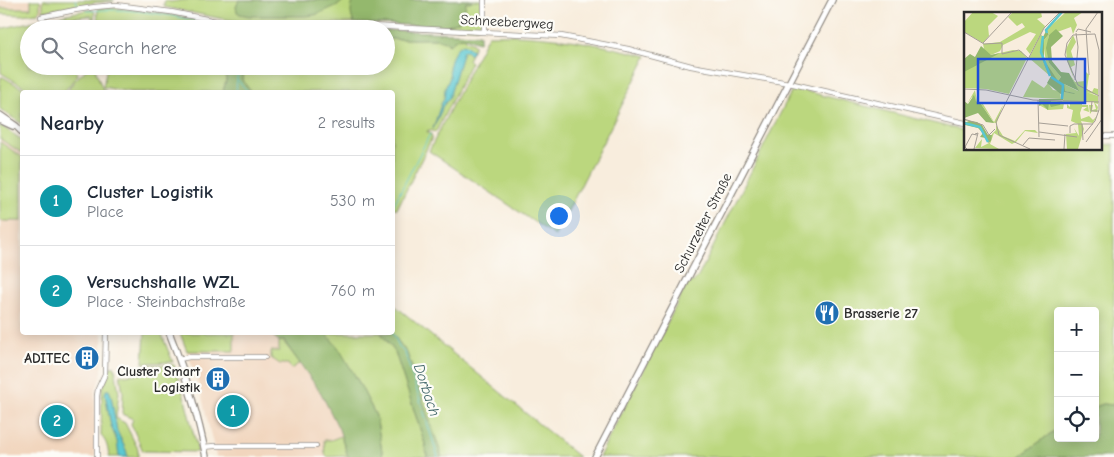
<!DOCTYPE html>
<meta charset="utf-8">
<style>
:root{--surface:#fff;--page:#f2f2f3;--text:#1f2937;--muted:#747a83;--line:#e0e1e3;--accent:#1a73e8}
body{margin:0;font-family:"Comic Neue",sans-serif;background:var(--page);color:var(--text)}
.controls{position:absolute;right:15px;bottom:15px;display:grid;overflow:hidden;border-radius:5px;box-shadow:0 2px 12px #0003}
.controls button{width:45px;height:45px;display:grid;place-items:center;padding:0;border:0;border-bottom:1px solid var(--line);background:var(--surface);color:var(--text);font:25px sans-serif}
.you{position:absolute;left:558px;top:215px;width:18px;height:18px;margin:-12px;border:4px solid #fff;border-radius:50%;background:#1a73e8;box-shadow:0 0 0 8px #1a73e833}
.badge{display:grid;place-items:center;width:32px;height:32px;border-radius:50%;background:var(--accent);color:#fff;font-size:16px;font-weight:700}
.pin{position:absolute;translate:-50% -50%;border:2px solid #fff;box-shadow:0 1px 5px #0006}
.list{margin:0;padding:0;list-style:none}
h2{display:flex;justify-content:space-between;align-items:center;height:65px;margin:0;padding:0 20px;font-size:21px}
h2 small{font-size:16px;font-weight:400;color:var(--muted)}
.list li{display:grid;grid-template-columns:32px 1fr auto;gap:15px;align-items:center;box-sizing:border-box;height:90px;padding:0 20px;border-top:1px solid var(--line)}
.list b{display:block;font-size:19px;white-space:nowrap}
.list p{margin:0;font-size:16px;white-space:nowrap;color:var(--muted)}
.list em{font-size:16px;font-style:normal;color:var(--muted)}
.icon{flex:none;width:28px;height:28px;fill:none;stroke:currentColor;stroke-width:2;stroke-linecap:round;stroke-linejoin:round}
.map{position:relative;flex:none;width:1114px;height:457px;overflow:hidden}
.search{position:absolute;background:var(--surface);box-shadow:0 2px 12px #0003;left:20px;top:20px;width:375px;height:55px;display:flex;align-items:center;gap:12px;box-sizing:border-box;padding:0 18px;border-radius:28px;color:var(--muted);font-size:19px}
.panel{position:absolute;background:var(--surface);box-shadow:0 2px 12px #0003;left:20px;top:90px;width:375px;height:245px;border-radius:5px}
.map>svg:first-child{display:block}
</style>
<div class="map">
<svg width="1114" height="457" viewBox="0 0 1114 457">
<rect width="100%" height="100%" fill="#fdfcf7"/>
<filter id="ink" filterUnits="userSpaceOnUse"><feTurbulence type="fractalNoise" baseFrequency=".02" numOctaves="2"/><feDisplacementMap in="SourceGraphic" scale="10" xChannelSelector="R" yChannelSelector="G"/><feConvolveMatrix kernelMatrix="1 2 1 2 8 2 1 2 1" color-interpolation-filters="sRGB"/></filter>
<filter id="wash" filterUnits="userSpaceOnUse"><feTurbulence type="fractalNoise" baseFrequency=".0096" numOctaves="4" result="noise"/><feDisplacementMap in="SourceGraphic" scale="20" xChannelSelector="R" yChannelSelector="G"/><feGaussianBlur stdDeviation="1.12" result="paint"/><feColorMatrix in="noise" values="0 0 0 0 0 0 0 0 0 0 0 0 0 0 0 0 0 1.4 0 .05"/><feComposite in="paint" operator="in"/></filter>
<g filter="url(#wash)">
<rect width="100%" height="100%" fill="#f8eddd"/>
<path fill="#f1d5bd" d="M0 0H43V11L32 14H0Z
M0 125 22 140V332L102 333V372L95 392V457H0Z
M180 333H269L279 341H283L321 393 339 429 348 457H216L200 389 187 351Z"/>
<path fill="#bbd77e" stroke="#738154" d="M31 0H40V9L38 13 21 15 0 14V8H31Z
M43 0H114V1L92 3 43 11Z
M166 0 170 2 186 0H481L482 21 480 26 476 28 354 23 256 24 223 19 164 7V2Z
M98 8C143 6 188 18 231 27V29H98V24L97 23Z
M92 9 95 13 94 19H92V16H89L63 18 49 24V26L52 29H29V66H74L78 74 64 92H33L1 73 0 29 35 21 50 19 67 14Z
M488 35C542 33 596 43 647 56L555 236 429 151Z
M463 37H466L465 40 472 42 474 45V48L468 60 471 62 437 130 435 132 428 130 427 132 431 134 432 138 397 209 392 207V92H251L242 80 244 66H386V39H437L448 42V45L457 38Z
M90 66H94L103 90H105L106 92H67L74 81Z
M107 66H227L226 80 223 92H130L103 87Z
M1 77H3L29 92H22V124L0 109V86Z
M793 88 965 131V149H1100V145L1114 144V405L1103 404 1095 407V311H1058V428L1019 457H599L688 282H693L698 277Z
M0 125 22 140V153L0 139Z
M0 142 22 157V221H0Z
M393 304 579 457H442L407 353 392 333Z
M145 333H161L173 362 143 363Z
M180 333H234V351H187Z
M325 333H381L395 352 425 444 427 457H383L376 416 357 379 337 347Z
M279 341H283L300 363 291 369 288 364H280L271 358V351H279Z
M143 365H174L185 399 198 452 143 451 131 424 133 419 122 414 123 392 120 375 142 374Z
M109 367H115L119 393 116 418 125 423 138 449V457H109C108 449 107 441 101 436L102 389 108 376Z
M341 436 348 456 328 457 325 454 324 440H331Z"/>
<path fill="#94b86d" stroke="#60724c" d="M239 0H344L340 4 327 10 315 15 305 16H249L240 14 237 12 236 7Z
M354 0H473L470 2H466L465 10 468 12 467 17 459 16V21L446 26 354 23C350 15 350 8 354 0Z
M386 30 478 34H480V41L478 42C464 37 461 33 449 45L448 42 437 39H386Z
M227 66H244L242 80 251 92H223L226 80Z
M269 333H325L338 347 357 379 376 416 383 457H348L339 429 321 393 284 341H279Z
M381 333H392L407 353 442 457H427L425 444 395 352Z
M1103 404 1114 405V457H1019L1058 428V438H1095V407Z"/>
<path fill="#5bc8d1" stroke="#437a7e" d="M463 44C467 45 469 49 473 50L470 55 466 51H463L449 98 442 107 441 111 433 129 441 104 444 99 445 89 450 77 449 68 452 57 457 48 461 45Z
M106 390H109L111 395 117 431 126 450 128 457H119L117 441 111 426 105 394Z"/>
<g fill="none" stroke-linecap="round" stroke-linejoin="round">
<path stroke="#5bc8d1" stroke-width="1" d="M75 0 79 6
M87 11C137 6 187 19 236 29
M223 66 237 68
M238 80 248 92
M236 92 238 66
M392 208 430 134
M392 332 400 348 405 353 438 457"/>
</g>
</g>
<g filter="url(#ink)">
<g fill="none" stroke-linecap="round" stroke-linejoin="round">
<defs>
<path id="minor" d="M41 17 75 10 95 7 116 5 171 12 236 25 257 28 371 26 561 36 628 49 691 66 789 83 965 123
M484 32V0
M1100 136H1114
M179 359 189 357H265
M204 447 214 446H316
M97 457V396L98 389 105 374 106 332"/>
<path id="tertiary" d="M0 115 16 126 22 132
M0 120 13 126
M169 332C185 373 198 414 206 457
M595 457 832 0"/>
</defs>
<use href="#minor" stroke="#928c84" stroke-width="6"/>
<use href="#tertiary" stroke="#928c84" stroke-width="8"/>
<use href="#minor" stroke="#fff" stroke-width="4.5"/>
<use href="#tertiary" stroke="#fff" stroke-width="5.5"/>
</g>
</g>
<defs>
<symbol id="restaurant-disc" viewBox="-11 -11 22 22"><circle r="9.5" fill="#1f6fb2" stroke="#fdfcf7"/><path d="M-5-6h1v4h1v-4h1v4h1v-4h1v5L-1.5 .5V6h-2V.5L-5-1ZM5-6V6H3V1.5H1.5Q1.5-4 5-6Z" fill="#fff"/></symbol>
<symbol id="building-disc" viewBox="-11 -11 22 22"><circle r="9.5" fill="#1f6fb2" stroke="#fdfcf7"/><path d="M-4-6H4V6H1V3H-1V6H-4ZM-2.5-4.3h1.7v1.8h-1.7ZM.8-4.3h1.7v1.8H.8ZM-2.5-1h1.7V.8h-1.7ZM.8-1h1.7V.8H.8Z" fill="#fff"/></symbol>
</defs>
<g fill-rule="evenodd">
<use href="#restaurant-disc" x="813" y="299" width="28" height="28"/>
<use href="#building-disc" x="73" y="344" width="28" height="28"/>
<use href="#building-disc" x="204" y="365" width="28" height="28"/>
</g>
<g text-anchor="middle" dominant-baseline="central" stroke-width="4.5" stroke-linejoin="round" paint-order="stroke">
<g font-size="14" fill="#2b2b2b" stroke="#fdfcf7">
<text transform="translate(507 22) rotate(3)">Schneebergweg</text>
<text transform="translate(703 223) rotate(-63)">Schurzelter Straße</text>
</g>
<g font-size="14" font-weight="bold" fill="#2b2b2b" stroke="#fdfcf7" text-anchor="end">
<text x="844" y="313" text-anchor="start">Brasserie 27</text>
<text x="70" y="358">ADITEC</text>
<text x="200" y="371">Cluster Smart<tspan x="200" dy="16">Logistik</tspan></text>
</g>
<g font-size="15" font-style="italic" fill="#3c6265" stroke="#fdfcf7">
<text transform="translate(427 390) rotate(72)">Dorbach</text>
</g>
</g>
<g transform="translate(964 12)">
<rect width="138" height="138" fill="#f8eddd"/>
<path d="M9 0H27L34 4 24 14 25 24 19 31 0 20V10ZM49 0H77L78 5 73 7 81 14 66 42 62 37 72 22 66 20 39 33 36 39 27 43 21 41 19 32 36 30 61 15 58 11 53 14 44 5ZM102 0H119L110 6 113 13 109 22 107 15 85 23 84 27 85 51 97 65 94 69 83 57 79 30 77 40 82 57 86 64 65 46 77 22 80 28 85 22 82 18ZM109 23 112 30 107 39 111 53 107 55 110 67 103 49 102 37ZM49 38 57 39 63 46 45 82 22 77 0 76V52H15L27 43ZM121 59 125 63 123 77 128 80 130 76 134 77V83L122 80 134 84V92L131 91 134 95 133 100 128 99 126 102 125 93H129L128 98 132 97 130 90H118V93H124L125 100 119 98 123 95H118L116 101 117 107 125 104 129 108 133 104 129 111 117 109 120 117 114 137H103L102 122 112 121 110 116 115 124 114 112 107 109 109 98 103 96V92L106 95V91H100L99 97 84 98 75 93V88L99 89 100 80 110 81 100 79V72L114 79 107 64 111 70 121 69ZM68 68 80 76 84 71 89 78 96 79 97 87 59 85ZM11 78 13 89 19 92 30 110 39 93 32 113 39 124 51 129 61 118H71L74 121 61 119 52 130 48 132 30 121 26 132 35 137 11 136 18 127 17 135 25 131 28 122 32 118V111L26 110 29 109 17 92 12 89 8 85 3 92Z" fill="#bbd77e"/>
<path d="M92 17 99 24 87 35 88 49 97 60 105 61 115 79 100 72 101 79 110 81 111 82 112 86 111 82 100 80 99 88H87V91L98 89 96 93 87 95 85 91 84 98 78 92 75 94V87H97L98 83 83 71 87 64 82 57 78 46V27L82 19 85 22 80 28V48L94 69 97 65 85 51 82 36 85 23ZM17 34 27 43 36 41 0 60V47L6 42 11 45ZM10 83 12 89 17 92 30 111 22 110 14 101 0 106V89L4 92ZM0 108 13 110 18 113 24 123H28L27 129 24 131 22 126 16 125 19 121 14 116 1 113 0 116V110H5Z" fill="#94b86d"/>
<path fill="none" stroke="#5bc8d1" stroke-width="2.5" d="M83 21 82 18 98 0M79 24 77 40 86 64M87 65 99 73 98 87M0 111 16 115 24 130"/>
<path fill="none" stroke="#a69f96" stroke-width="1" d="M122 17 125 63M122 17 134 0M0 20 20 32 38 31V42L55 38 64 46M112 20 114 17 127 20M131 22 109 23 103 31 101 43 114 73 135 84M19 31 48 0M111 68 114 35 112 21M0 77 22 78 69 88 135 90M74 88 75 125M128 89 127 99H135M0 107 19 113 25 123 31 117M75 111 104 114M118 112 119 128M75 120 113 125M106 121V114L110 112H129M120 122 131 109 135 98V38L131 22M122 130 138 107M59 133 65 126 91 128M3 137 1 135 8 122 13 123M10 137 14 121 11 122M66 137 35 123 32 110 80 16 96 0M100 137 101 122"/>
<path fill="#1d4ed8" fill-opacity="0.15" stroke="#1d4ed8" stroke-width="2.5" d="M14 47H121V91H14Z"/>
<rect width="138" height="138" fill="none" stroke="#2b2b2b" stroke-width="2.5"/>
</g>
</svg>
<div class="controls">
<button>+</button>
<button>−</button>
<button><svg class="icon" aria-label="locate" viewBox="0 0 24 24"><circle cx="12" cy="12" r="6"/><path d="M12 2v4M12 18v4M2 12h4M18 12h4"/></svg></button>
</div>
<div class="you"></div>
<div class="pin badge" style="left:233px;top:411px;background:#0f9aa8">1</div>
<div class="pin badge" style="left:57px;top:421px;background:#0f9aa8">2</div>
<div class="search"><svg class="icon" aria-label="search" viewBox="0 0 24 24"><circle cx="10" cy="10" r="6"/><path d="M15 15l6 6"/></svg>Search here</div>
<section class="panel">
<h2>Nearby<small>2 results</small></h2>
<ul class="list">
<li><span class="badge" style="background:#0f9aa8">1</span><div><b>Cluster Logistik</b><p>Place</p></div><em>530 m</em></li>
<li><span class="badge" style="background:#0f9aa8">2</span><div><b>Versuchshalle WZL</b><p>Place · Steinbachstraße</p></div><em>760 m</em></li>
</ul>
</section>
</div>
